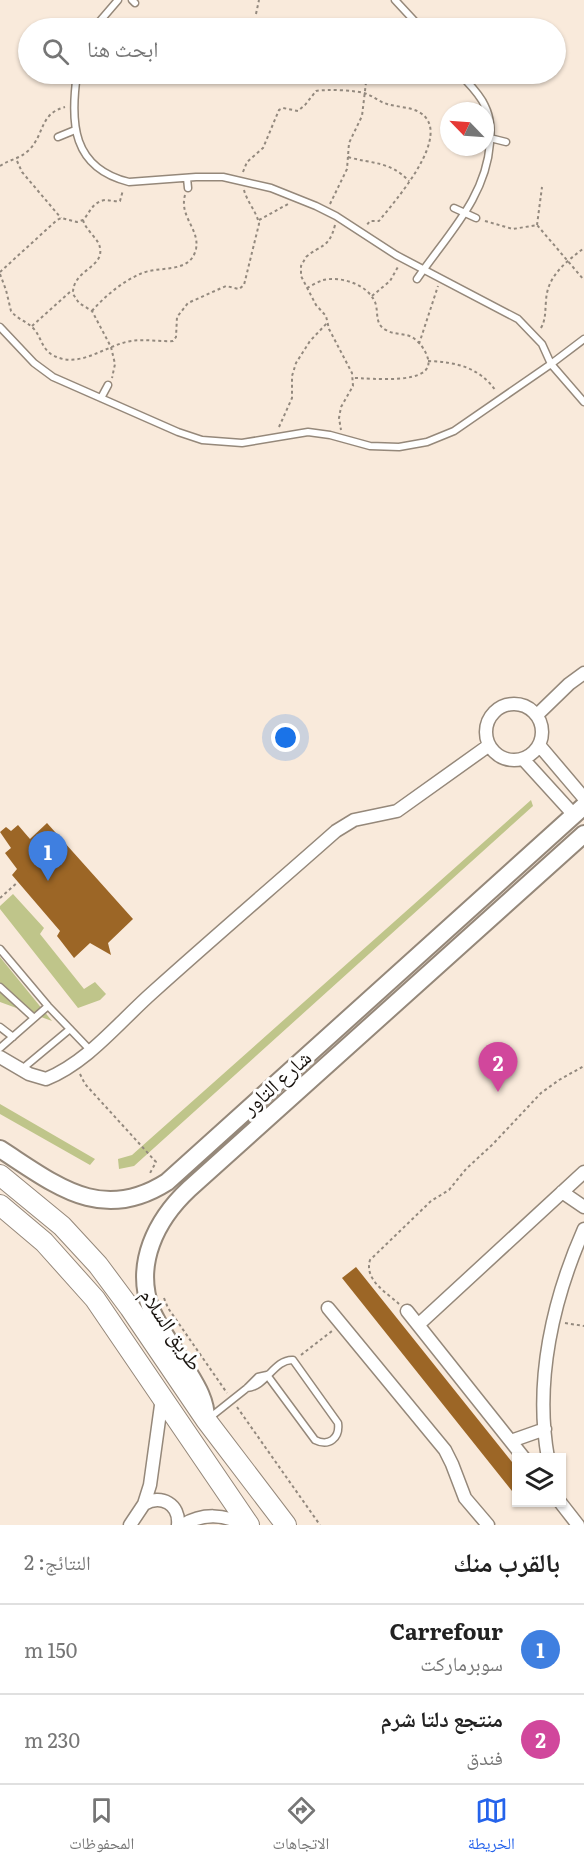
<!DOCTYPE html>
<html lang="ar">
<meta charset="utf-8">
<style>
:root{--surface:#fff;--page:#f2f2f2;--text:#222;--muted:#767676;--line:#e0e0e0;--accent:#2563eb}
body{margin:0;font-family:Literata,"Noto Naskh Arabic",serif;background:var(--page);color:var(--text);direction:rtl}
.controls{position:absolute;right:18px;bottom:18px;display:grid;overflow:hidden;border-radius:0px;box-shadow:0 2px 4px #0004}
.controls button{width:54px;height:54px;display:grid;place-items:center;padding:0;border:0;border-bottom:2px solid var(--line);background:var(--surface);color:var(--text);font:30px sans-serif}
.compass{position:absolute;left:440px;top:102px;width:54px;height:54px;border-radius:50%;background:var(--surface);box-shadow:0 2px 4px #0004;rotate:295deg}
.you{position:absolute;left:286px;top:738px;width:21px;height:21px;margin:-15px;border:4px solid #fff;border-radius:50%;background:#1a73e8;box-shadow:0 0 0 9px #1a73e833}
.badge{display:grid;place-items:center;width:39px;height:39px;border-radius:50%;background:var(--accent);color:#fff;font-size:20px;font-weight:700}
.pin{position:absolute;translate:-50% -50px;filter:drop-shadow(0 2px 3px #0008)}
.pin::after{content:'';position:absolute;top:32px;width:21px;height:18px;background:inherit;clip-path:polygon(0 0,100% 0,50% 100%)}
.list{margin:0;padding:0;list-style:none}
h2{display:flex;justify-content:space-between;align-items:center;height:78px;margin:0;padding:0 24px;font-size:26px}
h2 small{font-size:20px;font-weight:400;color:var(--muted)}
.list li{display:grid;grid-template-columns:39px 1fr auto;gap:18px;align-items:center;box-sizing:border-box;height:90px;padding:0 24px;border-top:2px solid var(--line)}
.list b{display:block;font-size:22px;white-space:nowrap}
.list p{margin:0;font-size:20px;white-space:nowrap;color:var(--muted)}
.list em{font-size:20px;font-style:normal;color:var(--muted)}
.icon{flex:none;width:33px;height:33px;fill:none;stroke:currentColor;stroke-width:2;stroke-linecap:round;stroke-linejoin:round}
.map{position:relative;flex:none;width:584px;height:1525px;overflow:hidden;direction:ltr}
.search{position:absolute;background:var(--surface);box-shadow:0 2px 4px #0004;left:18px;right:18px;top:18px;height:66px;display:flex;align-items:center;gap:15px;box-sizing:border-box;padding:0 21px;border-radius:33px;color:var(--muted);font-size:22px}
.sheet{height:258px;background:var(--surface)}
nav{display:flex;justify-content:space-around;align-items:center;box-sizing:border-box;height:84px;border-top:2px solid var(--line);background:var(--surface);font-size:16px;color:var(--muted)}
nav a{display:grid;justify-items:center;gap:3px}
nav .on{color:var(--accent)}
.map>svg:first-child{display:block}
</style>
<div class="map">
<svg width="584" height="1525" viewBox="0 0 584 1525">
<rect width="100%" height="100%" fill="#f9eadb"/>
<path fill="#bfc58a" d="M531 800 533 806 134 1166 119 1169 118 1159 132 1155Z
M13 894 44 928 40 934 84 989 95 982 106 994 100 1000 78 1008 0 909V906Z
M0 957 52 1021 0 1002Z
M0 1104 95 1159 90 1165 0 1114Z"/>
<path fill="#9c6626" d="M47 823 133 919 108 943 111 955 90 943 74 958 57 936 60 931 12 875 17 869 5 853 11 848 0 832 6 827 11 831 18 825 30 839Z
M356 1267 516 1467V1496L342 1278Z"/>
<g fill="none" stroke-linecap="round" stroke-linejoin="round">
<defs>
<path id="lane" d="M132 0 135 3
M395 0 421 28
M94 28 118 0
M77 74C70 123 72 168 129 182L196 177H223L271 188 316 206 336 216 396 255 518 319 542 344 551 364 584 402
M58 137 75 130
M490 138 506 142
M187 178 188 188
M454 208 476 218
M417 279C447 235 486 198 490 143 491 130 491 118 485 106 480 94 469 84 460 74
M0 327 34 363 53 377 178 432 202 440 242 443 308 432 330 435 370 446 399 447 427 442 454 431 551 364 584 339
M101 398 108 385
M0 949 48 1006 91 1051
M0 987 34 1018
M0 1027 13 1037
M0 1048 48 1006
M22 1069 70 1029
M247 1388C266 1387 274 1359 293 1360L338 1423C340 1438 329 1447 315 1440L267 1375
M208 1419 247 1388 258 1377 267 1375"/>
<path id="street" d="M486 732a28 28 0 1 1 56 0a28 28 0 1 1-56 0Z
M537 715 569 684 584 673
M539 745 584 798
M523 759 574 815
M0 1057 29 1074 46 1079C88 1062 119 1022 153 992 213 938 275 885 336 831L354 820 397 811 488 746
M562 1192 584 1207
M328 1308 445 1450 452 1464 465 1498 488 1525
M407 1311 524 1458
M418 1325 584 1172
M511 1441 545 1429
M548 1458C534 1381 553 1299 584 1229
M560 1502 578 1525
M144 1504C161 1494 180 1504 178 1525
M130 1525 144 1504 150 1485 162 1398
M183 1525C202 1513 225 1514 244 1525"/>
<path id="secondary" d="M0 1149C56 1185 101 1224 167 1182L584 806
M206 1419C206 1398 194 1382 184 1365 173 1347 159 1328 151 1309 134 1264 156 1220 189 1189L584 834"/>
<path id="primary" d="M0 1175 62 1226 98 1265 130 1308 206 1420 286 1525
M0 1205 44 1242 95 1299 249 1525"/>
</defs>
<use href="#lane" stroke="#95887a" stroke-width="9"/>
<use href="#street" stroke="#95887a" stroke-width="15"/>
<use href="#secondary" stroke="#95887a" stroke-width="20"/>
<use href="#primary" stroke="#95887a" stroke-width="22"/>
<path stroke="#93897e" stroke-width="2" stroke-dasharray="3 3" stroke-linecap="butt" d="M256 14 259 0
M348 157C372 164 390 161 409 181
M17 161 22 172 61 218
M0 166C10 159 20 159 29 150 45 134 39 114 65 107
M243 172 247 162 263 148 279 110 283 108 298 111 305 105 316 91C326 89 357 90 367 94 374 97 380 102 387 104 397 107 410 107 419 112 456 133 394 202 379 221H370L366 226
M330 204 347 169 349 143 362 116 367 74
M83 220C86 231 99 239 100 248 104 268 72 270 73 294L79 303 92 311 111 347 115 364 112 378
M259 220 288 204
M485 221 513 229 537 225 584 280
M335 225C329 249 321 244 306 257L301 266V276L316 305 326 316 329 329 352 373 353 386 341 407 339 418 341 430
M537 225 542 187
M0 272 57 220 61 218 77 222 83 220C90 213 92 202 105 200 110 200 115 202 120 201L123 190
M0 274 6 290 11 311C17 319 26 321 33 328 41 336 41 347 51 354 76 370 102 348 126 342 142 338 157 342 173 341L176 337 177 317 188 303 226 286 239 289 244 285 259 224C257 212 247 202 244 190
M307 288C312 285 318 282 323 280 341 276 367 284 375 302 379 312 374 324 386 330 394 335 404 333 412 337 420 342 426 351 428 359 435 386 369 378 354 378
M372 296 390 281 399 265
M92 311C105 296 122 282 140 274 158 265 190 275 196 249 200 229 179 217 185 195
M32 326 72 290
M541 328C546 319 545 311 546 301 547 276 566 262 584 248
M419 344 438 286
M428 361C456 362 479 367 496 391
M279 427 292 398V376L296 363 310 341 328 322
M0 898 18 882
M80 1074 85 1084 156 1162 149 1175
M164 1298 168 1308 227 1393
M399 1304C386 1292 364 1280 370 1260L431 1201 449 1190 466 1169 493 1144 541 1093 559 1080 584 1066
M565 1323 584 1326
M301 1355 332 1331
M237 1407 320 1525"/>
<use href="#lane" stroke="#fff" stroke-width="6"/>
<use href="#street" stroke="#fff" stroke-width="12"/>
<use href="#secondary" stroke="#fff" stroke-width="16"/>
<use href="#primary" stroke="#fff" stroke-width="20"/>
</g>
<g text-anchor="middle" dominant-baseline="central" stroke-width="6" stroke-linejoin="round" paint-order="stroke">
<g font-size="21" fill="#18130e" stroke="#fff">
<text transform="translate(275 1081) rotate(-42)">شارع التاور</text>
<text transform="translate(173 1328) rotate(56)">طريق السلام</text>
</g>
</g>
</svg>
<div class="controls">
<button><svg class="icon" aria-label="layers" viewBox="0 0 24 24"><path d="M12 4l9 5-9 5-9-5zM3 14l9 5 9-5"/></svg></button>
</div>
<svg class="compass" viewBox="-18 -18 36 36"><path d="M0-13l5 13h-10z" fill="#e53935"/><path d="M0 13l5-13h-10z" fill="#767676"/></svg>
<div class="you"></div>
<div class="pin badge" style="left:48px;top:881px;background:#3f7fe0">1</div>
<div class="pin badge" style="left:498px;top:1092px;background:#d1479c">2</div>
<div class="search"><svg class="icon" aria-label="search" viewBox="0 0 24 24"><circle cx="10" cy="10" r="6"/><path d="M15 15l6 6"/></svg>ابحث هنا</div>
</div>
<section class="sheet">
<h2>بالقرب منك<small>النتائج: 2</small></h2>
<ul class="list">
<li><span class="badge" style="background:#3f7fe0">1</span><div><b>Carrefour</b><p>سوبرماركت</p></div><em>150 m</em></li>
<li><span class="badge" style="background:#d1479c">2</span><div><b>منتجع دلتا شرم</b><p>فندق</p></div><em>230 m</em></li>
</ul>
</section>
<nav>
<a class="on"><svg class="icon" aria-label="map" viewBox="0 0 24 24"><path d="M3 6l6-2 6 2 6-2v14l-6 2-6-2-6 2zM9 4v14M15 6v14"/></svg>الخريطة</a>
<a><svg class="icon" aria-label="directions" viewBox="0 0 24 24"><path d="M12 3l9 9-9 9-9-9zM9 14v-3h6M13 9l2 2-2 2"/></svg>الاتجاهات</a>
<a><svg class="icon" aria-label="saved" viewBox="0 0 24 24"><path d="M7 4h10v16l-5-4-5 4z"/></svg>المحفوظات</a>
</nav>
